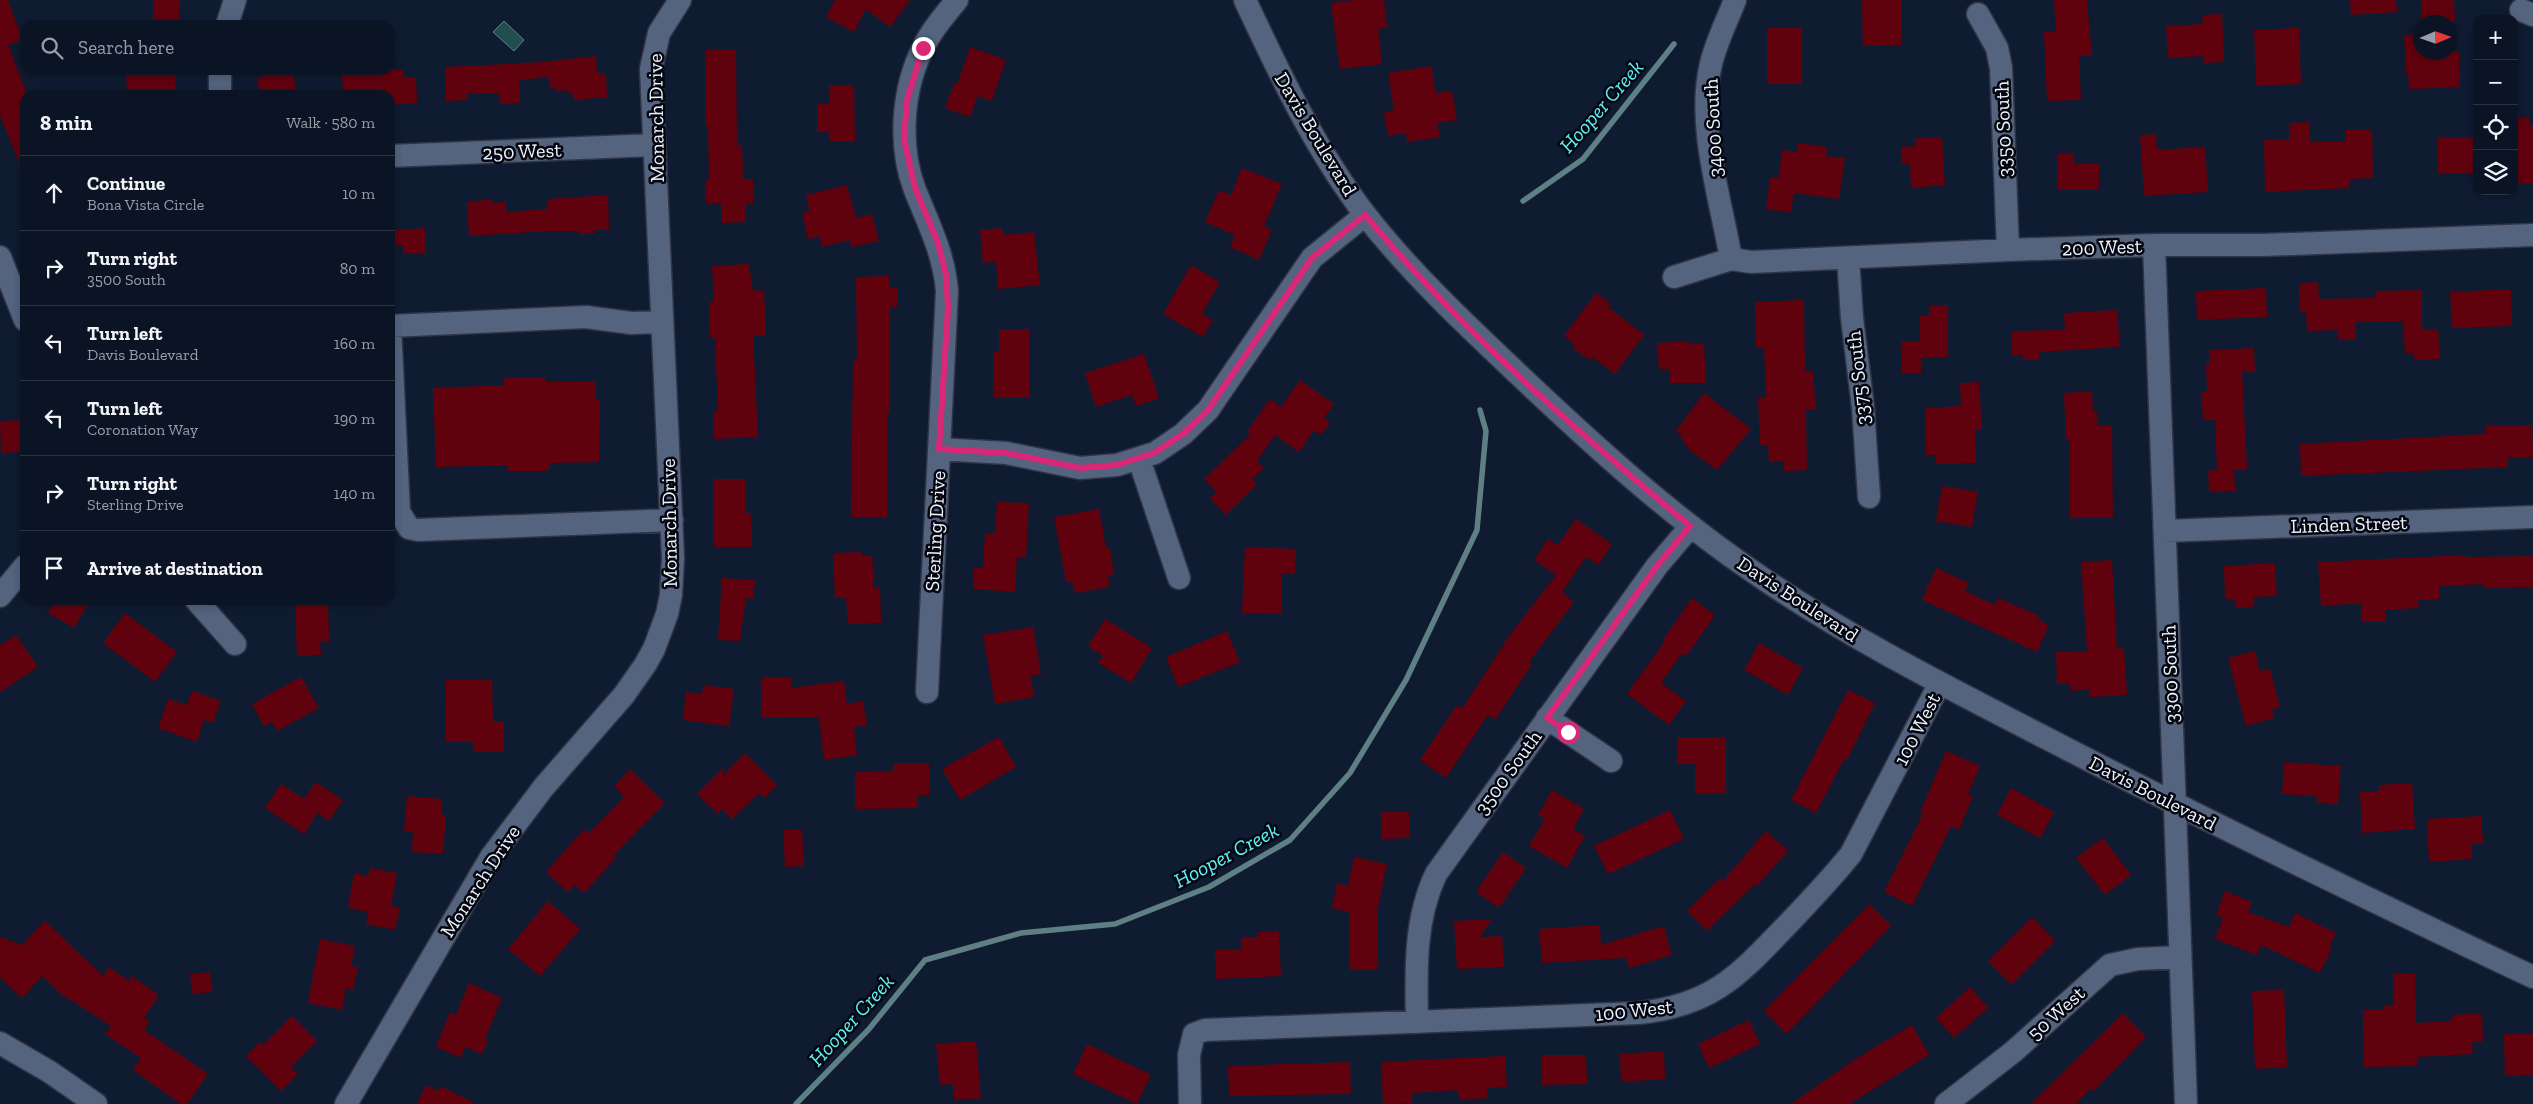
<!DOCTYPE html>
<meta charset="utf-8">
<style>
:root{--surface:#0b1425;--page:#192132;--text:#f1f3f6;--muted:#9a9ea7;--line:#2b3342}
body{margin:0;font-family:"Zilla Slab",serif;background:var(--page);color:var(--text)}
.controls{position:absolute;right:15px;top:15px;display:grid;overflow:hidden;border-radius:10px;box-shadow:0 2px 8px #0003}
.controls button{width:45px;height:45px;display:grid;place-items:center;padding:0;border:0;border-bottom:1px solid var(--line);background:var(--surface);color:var(--text);font:25px sans-serif}
.compass{position:absolute;left:2413px;top:15px;width:45px;height:45px;border-radius:50%;background:var(--surface);box-shadow:0 2px 8px #0003;rotate:88deg}
.stop{position:absolute;width:15px;height:15px;margin:-11px;border:4px solid #db2777;border-radius:50%;background:#fff}
.stop.end{background:#db2777;border-color:#fff;box-shadow:0 1px 5px #0008}
.list{margin:0;padding:0;list-style:none}
h2{display:flex;justify-content:space-between;align-items:center;height:65px;margin:0;padding:0 20px;font-size:21px}
h2 small{font-size:16px;font-weight:400;color:var(--muted)}
.list li{display:grid;grid-template-columns:32px 1fr auto;gap:15px;align-items:center;box-sizing:border-box;height:75px;padding:0 20px;border-top:1px solid var(--line)}
.list b{display:block;font-size:19px;white-space:nowrap}
.list p{margin:0;font-size:16px;white-space:nowrap;color:var(--muted)}
.list em{font-size:16px;font-style:normal;color:var(--muted)}
.icon{flex:none;width:28px;height:28px;fill:none;stroke:currentColor;stroke-width:2;stroke-linecap:round;stroke-linejoin:round}
.map{position:relative;flex:none;width:2533px;height:1104px;overflow:hidden}
.search{position:absolute;background:var(--surface);box-shadow:0 2px 8px #0003;left:20px;top:20px;width:375px;height:55px;display:flex;align-items:center;gap:12px;box-sizing:border-box;padding:0 18px;border-radius:15px;color:var(--muted);font-size:19px}
.panel{position:absolute;background:var(--surface);box-shadow:0 2px 8px #0003;left:20px;top:90px;width:375px;height:515px;border-radius:15px}
.map>svg:first-child{display:block}
</style>
<div class="map">
<svg width="2533" height="1104" viewBox="0 0 2533 1104">
<rect width="100%" height="100%" fill="#0f1b31"/>
<path fill="#214e51" stroke="#5e8085" d="M504 21 524 40 514 51 493 32Z"/>
<g fill="none" stroke-linecap="round" stroke-linejoin="round">
<path stroke="#5e8085" stroke-width="5.5" d="M1523 201 1583 159 1674 44
M796 1104 869 1029 925 960 1021 933 1115 924 1209 887 1290 840 1350 773 1406 680 1477 530 1486 431 1480 410"/>
</g>
<path fill="#60020d" d="M0 0H8L23 40 8 45 25 88 24 174 0 115Z
M154 0H180L179 24 153 22Z
M835 0H910L890 27 866 9 854 32 826 17Z
M1354 0H1384L1387 28 1378 29 1382 64 1340 69 1331 3Z
M1862 0H1901V45L1863 46Z
M2054 0H2087L2092 56H2079L2081 100 2047 101 2044 32H2056Z
M2350 0H2396L2397 12 2351 15Z
M2421 0H2454L2455 22H2422Z
M2222 14 2224 62 2204 63V56L2168 58 2166 26 2203 24 2202 15Z
M1767 28H1802V84H1767Z
M2299 28 2301 84 2256 86 2254 30Z
M2420 34V52H2459L2460 87 2409 89 2408 74H2406L2404 35Z
M970 47 1006 60 992 101 978 96 970 117 945 108 955 82 958 83Z
M705 50H736L737 145H742L743 179H753V204H746V222L721 223V203H706V180H709L708 126H705Z
M596 56 597 73H606L607 97 574 100 573 93H567V90L555 91V87H549V77L519 80 520 102 517 103 501 104 498 93 467 94V100L446 101 445 67 542 62Z
M1431 66 1436 93 1452 91 1457 120 1437 123 1440 137 1407 142 1406 133 1388 136 1384 112 1394 110 1388 73Z
M126 70 175 72 176 95 127 94Z
M261 70H293L296 93 295 95H260L257 78 263 77Z
M363 70H403V77H416L417 103 390 105V95H343L342 72Z
M829 85H854L855 141H829V132H817V104H829Z
M2514 118H2530V126L2533 125V183L2514 184Z
M2309 122 2310 142H2345V130H2372L2373 178 2350 179V188L2265 192 2264 140 2289 139V123Z
M2156 134 2157 150 2205 147 2208 192 2144 196 2140 135Z
M1942 137 1945 185 1911 188 1910 163H1902L1901 147 1916 146 1915 138Z
M2438 138H2477V173H2438Z
M1798 143 1827 147 1826 156 1845 158 1839 199 1794 193 1791 212 1766 209 1770 177 1779 178 1782 150 1797 152Z
M2057 154H2074V164H2099V190H2057Z
M1242 168 1282 184 1264 226 1272 230 1259 260 1230 247 1235 235 1205 222 1219 190 1231 195Z
M847 185 856 218 872 214 879 241 851 247 849 240 822 247 820 236 808 239 802 213 810 211 806 195Z
M608 195 609 230H594L595 234H580V231H549L469 236 467 202 492 199 493 203 506 202V212L548 209V199Z
M425 228 426 253 403 254V245L390 246V230Z
M1002 228 1003 235 1034 232 1040 285 998 289 996 261 983 263 980 230Z
M749 264 753 291 764 290 766 336H753L758 437 714 439 713 411H718L715 338H710L709 302H714L712 266Z
M1191 265 1220 282 1202 314 1213 320 1203 337 1163 314Z
M889 276V288H897V307H890V413H887V517H851L853 359H857L856 277Z
M2318 282 2319 299 2376 298V291L2422 290V330L2438 329 2440 359 2414 360V353H2405L2403 321 2356 322V339L2338 340 2337 330 2307 331 2306 311H2300L2299 283Z
M2266 288 2267 317 2197 320 2196 291Z
M2511 289 2512 326 2452 328 2450 292Z
M1596 293 1611 304 1608 307 1644 335 1615 374 1592 357 1590 360 1573 348 1575 345 1564 336Z
M1804 300 1805 372H1813L1816 409H1806L1807 470 1784 471 1783 461 1769 462 1768 445H1760L1758 398H1766L1764 347H1756L1755 302Z
M1948 305V357H1921V373H1902V341H1920L1919 316H1929V306Z
M2117 310 2120 347 2039 352V360H2023V355H2012L2011 331 2065 330 2064 313Z
M999 329H1029V398H993V352H999Z
M1690 341V344L1704 343 1706 383H1670L1669 369H1659L1657 343Z
M2254 348 2255 372H2242L2247 469 2234 470 2235 491 2209 492 2208 471 2217 470 2215 420H2203L2201 391H2207L2206 363H2209V350Z
M1144 354 1159 398 1136 406 1132 395 1096 407 1085 373Z
M512 377H545V382L596 381V400H600L599 462 550 463V469L544 471H508V465L436 467 433 388 504 385V379Z
M1300 380 1334 404 1324 418 1330 423 1321 435 1314 430 1299 452 1275 435 1257 461 1264 468 1252 479 1257 484 1226 515 1210 498 1217 492 1204 479 1251 434 1247 432 1270 399 1281 407Z
M1979 382 1982 430H1975L1976 463 1936 464V455H1926L1925 408 1961 406 1960 383Z
M2092 391 2093 412H2097V426L2112 425 2113 518H2070V440H2066L2064 393Z
M1704 393 1751 429 1717 470 1691 451 1681 439 1683 437 1676 431Z
M20 420 21 452 1 453 0 421Z
M2532 425 2533 457H2508V467L2301 476 2300 444 2486 434V426Z
M714 479H746V513H751L752 547H714Z
M1942 486 1978 492 1972 527 1936 521Z
M997 502 1029 503 1026 557H1017L1015 592 973 589 974 568H983L985 533H995Z
M1099 509 1106 548 1110 547 1114 574 1108 576 1110 587 1075 593 1072 581 1066 582 1054 517Z
M1576 519 1612 544 1598 565 1586 557 1562 592 1574 602 1529 662 1532 664 1495 720 1488 715 1446 778 1420 760 1457 705 1462 709 1509 636 1556 575 1534 560 1548 539 1558 545Z
M1245 547 1296 549 1295 573H1282L1281 614 1242 613Z
M862 552V556H872L874 587H880L881 623 848 624 846 598H835L833 553Z
M2466 555V557L2533 556V587L2484 588V584L2439 586V599L2418 600 2419 608 2385 610V622H2362V603L2321 606 2318 562Z
M2112 560 2117 649 2124 648 2127 695 2090 697 2089 689 2071 691 2070 684H2057L2056 652 2087 651 2081 562Z
M2275 563 2277 596 2254 597V607L2236 608 2235 599H2225L2224 566Z
M1936 568 1969 583 1965 591 1995 605 1998 598 2040 616 2038 620 2049 625 2037 652 1922 600Z
M722 578 755 580 753 599 746 598 740 641 718 640Z
M1692 598 1715 615 1686 656 1682 653 1661 683 1686 701 1669 725 1627 694 1665 641 1663 640Z
M55 600H90L74 628 48 613Z
M295 600H328L329 642H320L321 655 297 656Z
M125 613 177 652 155 682 103 643Z
M1105 619 1152 648 1131 683 1098 663 1103 656 1088 646Z
M1033 627 1041 674 1030 676 1034 697 995 704 983 635Z
M1227 631 1240 662 1178 687 1166 657Z
M16 635 38 667 0 692V645Z
M1759 643 1803 668 1788 695 1744 670Z
M2255 651 2260 671 2270 669 2280 707 2272 709 2274 718 2246 726 2228 658Z
M301 677 319 708 277 731 272 722 264 726 252 704Z
M762 677H791V688L844 681 847 704 863 701 867 725 854 727 857 755 824 760 819 717 762 718Z
M446 680H492L493 721H504V752H474V742H445Z
M703 685 734 689 729 726 683 720 686 692 702 694Z
M1848 690 1875 703 1847 760 1844 759 1816 813 1791 800Z
M192 691 221 701 213 723 204 720 197 742 158 728 168 699 187 705Z
M999 737 1016 767 960 800 942 769Z
M1677 737H1726V794H1695V764H1677Z
M1946 751 1980 766 1968 794 1973 796 1959 830 1951 826 1912 906 1884 892 1923 814 1920 813Z
M745 753 777 785 765 798 759 793 732 819 722 809 718 814 697 794 724 767 723 776Z
M2284 762 2341 766 2338 804 2316 802 2317 796 2282 794Z
M893 763H929V795H918V808L855 809V772L893 771Z
M630 769 665 803 613 856 616 858 584 893 575 885 568 892 546 872 584 829 589 833 624 797 614 786Z
M316 782 343 800 329 821 317 813 304 834 265 808 281 784 304 799Z
M2412 783 2415 829 2362 833 2360 792 2379 791V785Z
M2011 788 2054 812 2040 838 1997 815Z
M1552 790 1584 809 1573 829 1585 836 1567 868 1529 846 1545 819 1538 815Z
M407 796 442 799 441 814 446 815 443 854 412 852 413 832 404 831Z
M1670 810 1684 839 1608 874 1594 846Z
M1381 812H1409L1410 838 1381 839Z
M2481 816 2483 843 2472 844V859L2429 862 2427 819Z
M802 829 804 866 785 867 783 830Z
M1766 831 1788 851 1757 886 1755 884 1707 931 1687 911 1720 878 1723 881Z
M2103 838 2131 875 2105 895 2076 858Z
M1503 852 1526 868 1499 908 1476 892Z
M1354 857 1387 864 1377 912V970H1349V912L1332 908 1337 883 1348 886Z
M370 868 397 873 391 906 400 908 395 930 366 924 368 912 348 908 354 873 368 876Z
M2225 891 2252 902 2248 912 2289 927 2295 913 2336 933 2329 947 2332 948 2320 973 2261 945 2257 955 2215 939 2223 918 2216 915Z
M548 901 580 929 540 976 508 949Z
M1870 904 1891 926 1786 1034 1764 1011Z
M2032 917 2055 941 2011 985 1988 961Z
M1492 919 1480 937 1502 936 1504 967 1457 969 1454 921Z
M45 921 103 976 109 967 129 981 132 976 159 995 144 1018 150 1022 144 1030 208 1074 187 1104H181L133 1070 141 1058 105 1034 111 1026 60 993 42 976 22 998 0 977V937L22 945Z
M1600 925 1601 945 1664 926 1672 955 1629 968 1626 958 1542 963 1539 929Z
M1279 931 1281 976 1216 979 1215 950 1241 949V937H1258L1257 932Z
M320 939 355 946 351 966 358 967 353 990 346 988 342 1010 308 1003Z
M210 972 212 992 192 994 190 974Z
M2393 973H2415L2416 1023 2452 1021V1015L2482 1013 2483 1042H2472L2473 1054 2417 1057V1066L2364 1067 2363 1010H2383V1005H2394Z
M469 983 502 998 485 1039 488 1040 482 1054 465 1047 461 1058 436 1047 450 1012 456 1015Z
M1970 987 1988 1008 1954 1038 1936 1018Z
M2284 990 2287 1067 2255 1069 2252 991Z
M2123 1013 2146 1037 2094 1091 2091 1088 2076 1104H2031Z
M292 1016 317 1041 291 1067 298 1074 281 1091 246 1056 260 1042 263 1045Z
M1749 1020 1760 1044 1709 1068 1698 1044Z
M1912 1025 1929 1055 1849 1104H1791L1857 1058Z
M2504 1034H2533V1075L2505 1076Z
M976 1041 981 1098 954 1100 953 1084 940 1085 936 1044Z
M1087 1044 1151 1075 1137 1104 1073 1074Z
M1664 1051 1665 1079 1621 1082 1620 1054Z
M1542 1055H1586L1587 1084 1542 1085Z
M1505 1056 1507 1087 1487 1088 1488 1098 1459 1100 1458 1090 1412 1093V1103L1383 1104 1381 1062Z
M1350 1062 1351 1094 1229 1096 1228 1066Z
M426 1085 438 1091 440 1086 477 1104H417Z"/>
<g fill="none" stroke-linecap="round" stroke-linejoin="round">
<defs>
<path id="minor" d="M1245 0C1280 75 1316 151 1367 217 1412 274 1464 323 1517 373 1591 443 1667 513 1752 571 1845 636 1947 687 2048 739 2208 822 2370 900 2533 977
M2521 10 2533 15
M1978 14 1997 48 2001 68 2008 250
M227 25 235 0
M220 70V95
M390 156 654 145
M2154 245 2186 1104
M0 257 25 320
M1848 258 1852 318 1863 407 1869 497
M1731 259C1721 200 1696 124 1711 64 1716 42 1727 21 1735 0
M1674 277 1731 259 1751 262 2008 250 2154 245H2263L2533 235
M662 322 631 323 586 317 390 326 399 512 409 528 418 530 672 520
M939 449 1006 453 1080 468 1117 465 1155 453 1183 434 1208 410 1312 258 1365 215
M1139 459 1179 578
M2165 531 2533 517
M0 596 25 566
M196 600 235 644
M927 692 947 291C944 254 929 225 915 190 898 146 902 88 924 46 932 29 945 15 957 0
M1547 718 1611 761
M1417 1022C1416 972 1414 920 1436 874L1657 566 1691 526
M0 1043 50 1072 96 1104
M346 1104 491 857 543 788 624 695 645 665 654 649 667 614 671 595 673 558 651 69 659 33 680 0
M1190 1104 1189 1055 1194 1034 1205 1030 1638 1013C1712 1006 1739 975 1787 925 1809 902 1831 879 1851 854L1940 683
M1946 1104 2013 1052 2110 965 2138 959 2180 957"/>
</defs>
<use href="#minor" stroke="#303546" stroke-width="25"/>
<use href="#minor" stroke="#54637e" stroke-width="22"/>
</g>
<g fill="none" stroke-linecap="round" stroke-linejoin="round">
<path stroke="#db2777" stroke-width="6" d="M923 48 907 100 904 139 915 188 938 243 946 275 948 308 939 449 1006 453 1080 468 1117 465 1154 453 1183 434 1208 410 1312 258 1365 215C1461 330 1575 430 1690 526L1657 566 1547 718 1568 732"/>
</g>
<g text-anchor="middle" dominant-baseline="central" stroke-width="5" stroke-linejoin="round" paint-order="stroke">
<g font-size="20" fill="#eef3fd" stroke="#03060f">
<text transform="translate(656 118) rotate(-91)">Monarch Drive</text>
<text transform="translate(1713 128) rotate(-93)">3400 South</text>
<text transform="translate(2003 129) rotate(-92)">3350 South</text>
<text transform="translate(1316 134) rotate(59)">Davis Boulevard</text>
<text transform="translate(522 151) rotate(-2)">250 West</text>
<text transform="translate(2102 247) rotate(-2)">200 West</text>
<text transform="translate(1858 378) rotate(-96)">3375 South</text>
<text transform="translate(669 523) rotate(-91)">Monarch Drive</text>
<text transform="translate(2349 524) rotate(-2)">Linden Street</text>
<text transform="translate(935 531) rotate(-87)">Sterling Drive</text>
<text transform="translate(1798 599) rotate(33)">Davis Boulevard</text>
<text transform="translate(2170 674) rotate(-92)">3300 South</text>
<text transform="translate(1917 729) rotate(-63)">100 West</text>
<text transform="translate(1508 772) rotate(-54)">3500 South</text>
<text transform="translate(2153 793) rotate(27)">Davis Boulevard</text>
<text transform="translate(480 881) rotate(-57)">Monarch Drive</text>
<text transform="translate(1634 1010) rotate(-6)">100 West</text>
<text transform="translate(2056 1013) rotate(-42)">50 West</text>
</g>
<g font-size="21" font-style="italic" fill="#60f0f8" stroke="#03060f">
<text transform="translate(1601 106) rotate(-49)">Hooper Creek</text>
<text transform="translate(1226 855) rotate(-28)">Hooper Creek</text>
<text transform="translate(851 1020) rotate(-48)">Hooper Creek</text>
</g>
</g>
</svg>
<div class="controls">
<button>+</button>
<button>−</button>
<button><svg class="icon" aria-label="locate" viewBox="0 0 24 24"><circle cx="12" cy="12" r="6"/><path d="M12 2v4M12 18v4M2 12h4M18 12h4"/></svg></button>
<button><svg class="icon" aria-label="layers" viewBox="0 0 24 24"><path d="M12 4l9 5-9 5-9-5zM3 14l9 5 9-5"/></svg></button>
</div>
<svg class="compass" viewBox="-18 -18 36 36"><path d="M0-13l5 13h-10z" fill="#e53935"/><path d="M0 13l5-13h-10z" fill="#9a9ea7"/></svg>
<div class="stop" style="left:1568px;top:732px"></div>
<div class="stop end" style="left:923px;top:48px"></div>
<div class="search"><svg class="icon" aria-label="search" viewBox="0 0 24 24"><circle cx="10" cy="10" r="6"/><path d="M15 15l6 6"/></svg>Search here</div>
<section class="panel">
<h2>8 min<small>Walk · 580 m</small></h2>
<ul class="list">
<li><svg class="icon" aria-label="ahead" viewBox="0 0 24 24"><path d="M12 20V5M6 11l6-6 6 6"/></svg><div><b>Continue</b><p>Bona Vista Circle</p></div><em>10 m</em></li>
<li><svg class="icon" aria-label="right" viewBox="0 0 24 24"><path d="M7 20v-9h11M14 6l5 5-5 5"/></svg><div><b>Turn right</b><p>3500 South</p></div><em>80 m</em></li>
<li><svg class="icon" aria-label="left" viewBox="0 0 24 24"><path d="M17 20v-9H6M10 6l-5 5 5 5"/></svg><div><b>Turn left</b><p>Davis Boulevard</p></div><em>160 m</em></li>
<li><svg class="icon" aria-label="left" viewBox="0 0 24 24"><path d="M17 20v-9H6M10 6l-5 5 5 5"/></svg><div><b>Turn left</b><p>Coronation Way</p></div><em>190 m</em></li>
<li><svg class="icon" aria-label="right" viewBox="0 0 24 24"><path d="M7 20v-9h11M14 6l5 5-5 5"/></svg><div><b>Turn right</b><p>Sterling Drive</p></div><em>140 m</em></li>
<li><svg class="icon" aria-label="arrive" viewBox="0 0 24 24"><path d="M6 21V4h12l-3 4 3 4H6"/></svg><div><b>Arrive at destination</b></div></li>
</ul>
</section>
</div>
